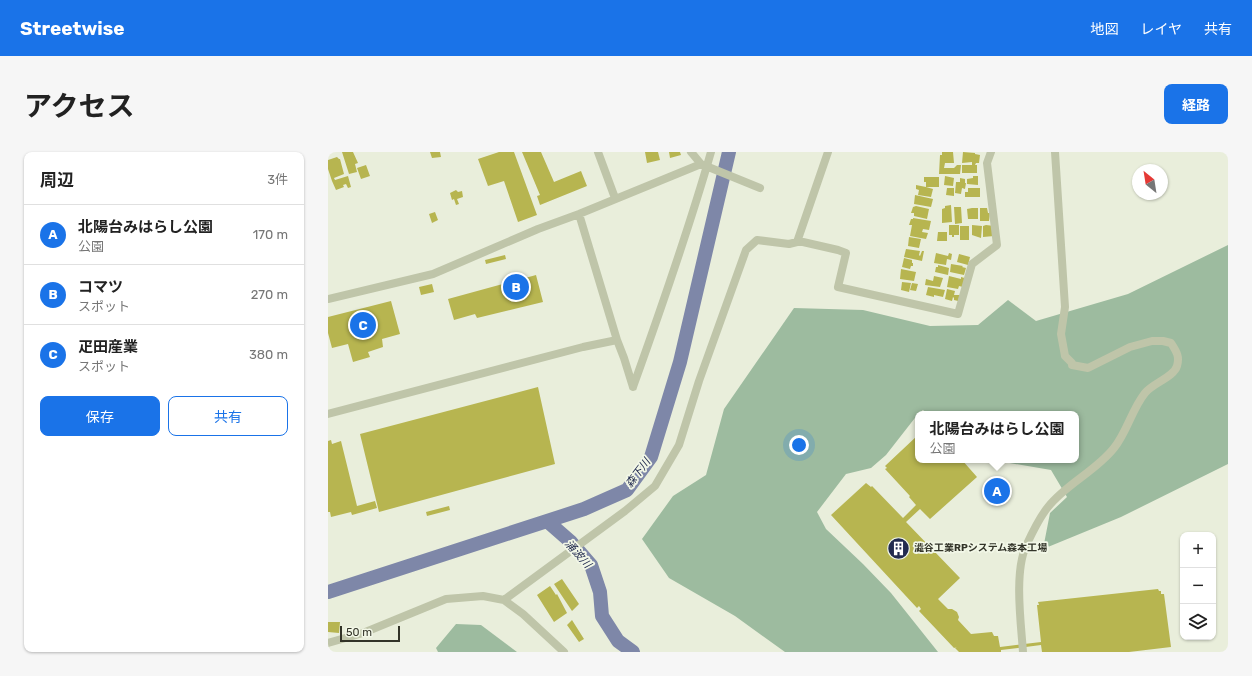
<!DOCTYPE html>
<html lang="ja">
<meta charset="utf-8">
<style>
:root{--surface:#fff;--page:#f6f6f6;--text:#222;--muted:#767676;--line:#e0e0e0;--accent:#1a73e8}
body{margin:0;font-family:Rubik,"Noto Sans JP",sans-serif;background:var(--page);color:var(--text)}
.controls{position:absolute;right:12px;bottom:12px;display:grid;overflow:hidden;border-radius:8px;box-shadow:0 1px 3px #0004}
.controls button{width:36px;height:36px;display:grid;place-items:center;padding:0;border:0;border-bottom:1px solid var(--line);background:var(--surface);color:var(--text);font:20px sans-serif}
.compass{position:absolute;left:804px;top:12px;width:36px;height:36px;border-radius:50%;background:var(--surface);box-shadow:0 1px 3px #0004;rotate:330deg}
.scale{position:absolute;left:12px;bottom:10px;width:60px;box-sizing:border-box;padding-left:4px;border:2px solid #323328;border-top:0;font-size:11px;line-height:14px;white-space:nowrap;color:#323328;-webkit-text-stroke:3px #f2f7e7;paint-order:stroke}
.you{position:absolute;left:471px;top:293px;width:14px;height:14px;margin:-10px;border:3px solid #fff;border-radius:50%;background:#1a73e8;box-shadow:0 0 0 6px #1a73e833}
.badge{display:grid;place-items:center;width:26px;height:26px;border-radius:50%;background:var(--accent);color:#fff;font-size:13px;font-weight:700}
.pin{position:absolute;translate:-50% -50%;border:2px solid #fff;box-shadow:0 1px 4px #0006}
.popup{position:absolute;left:587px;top:259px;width:164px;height:52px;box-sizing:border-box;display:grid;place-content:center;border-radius:8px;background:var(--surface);filter:drop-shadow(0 1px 3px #0005);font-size:13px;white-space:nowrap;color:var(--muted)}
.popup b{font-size:15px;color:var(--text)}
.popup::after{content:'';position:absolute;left:50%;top:100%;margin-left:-8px;border:8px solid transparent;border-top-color:var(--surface)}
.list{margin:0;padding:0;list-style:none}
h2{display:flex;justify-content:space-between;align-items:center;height:52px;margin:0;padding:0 16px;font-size:17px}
h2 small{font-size:13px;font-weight:400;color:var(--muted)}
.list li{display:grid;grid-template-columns:26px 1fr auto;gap:12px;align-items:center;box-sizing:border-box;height:60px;padding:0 16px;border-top:1px solid var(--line)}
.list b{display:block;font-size:15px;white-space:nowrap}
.list p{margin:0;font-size:13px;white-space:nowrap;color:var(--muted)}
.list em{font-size:13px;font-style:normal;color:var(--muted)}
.actions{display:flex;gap:8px;padding:12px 16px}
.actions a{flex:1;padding:9px 0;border:1px solid var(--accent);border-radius:8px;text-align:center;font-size:14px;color:var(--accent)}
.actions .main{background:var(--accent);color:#fff}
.icon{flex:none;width:22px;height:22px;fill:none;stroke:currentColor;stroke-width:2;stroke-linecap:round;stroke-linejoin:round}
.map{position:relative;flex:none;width:900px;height:500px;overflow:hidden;border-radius:8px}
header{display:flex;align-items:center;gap:24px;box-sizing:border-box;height:56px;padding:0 20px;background:var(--accent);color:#fff}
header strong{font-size:19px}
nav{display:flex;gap:22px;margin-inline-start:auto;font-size:14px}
.intro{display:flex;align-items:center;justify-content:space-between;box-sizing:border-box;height:96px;padding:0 24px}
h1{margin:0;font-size:28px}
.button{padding:10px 18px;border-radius:8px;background:var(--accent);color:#fff;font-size:14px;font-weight:700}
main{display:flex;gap:24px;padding:0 24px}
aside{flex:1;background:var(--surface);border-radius:8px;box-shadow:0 1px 3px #0004}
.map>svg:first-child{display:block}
</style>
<header>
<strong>Streetwise</strong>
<nav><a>地図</a><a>レイヤ</a><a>共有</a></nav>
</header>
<div class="intro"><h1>アクセス</h1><a class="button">経路</a></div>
<main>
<aside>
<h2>周辺<small>3件</small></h2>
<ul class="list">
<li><span class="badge">A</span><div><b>北陽台みはらし公園</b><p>公園</p></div><em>170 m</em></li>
<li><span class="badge">B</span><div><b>コマツ</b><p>スポット</p></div><em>270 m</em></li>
<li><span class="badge">C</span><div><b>疋田産業</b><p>スポット</p></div><em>380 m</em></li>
</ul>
<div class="actions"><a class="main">保存</a><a>共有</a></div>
</aside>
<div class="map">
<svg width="900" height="500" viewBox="0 0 900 500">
<rect width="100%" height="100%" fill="#e9eedb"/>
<path fill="#9dbb9f" d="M900 93V312L793 365 715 397 722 361 739 345 723 318 664 308H748V262H599L595 258 590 262 558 303 543 316 518 322 489 360 498 377 535 412 563 441 610 500H457L407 464 341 426 314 387 345 344 378 323 396 257 466 156 535 158 602 174 650 173 680 148 708 169 800 142Z
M128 472 153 473 189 500H110L108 496Z"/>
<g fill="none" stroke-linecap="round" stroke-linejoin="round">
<path stroke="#7e87a8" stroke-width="14" d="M219 369 243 390 263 413 272 440 274 464 290 489 305 500
M0 440 256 357 299 338 323 305 352 210 401 0"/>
</g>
<path fill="#b7b550" d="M14 0H25L30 11 27 12 29 20 21 22Z
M102 0H112L113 5 104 6Z
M171 0H186L209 63 190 70 176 29 160 34 150 7Z
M194 0H213L226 30 253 19 259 34 212 53 209 44 212 43Z
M317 0H330L332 8 319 11Z
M341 0H352L353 3 342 6Z
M614 0H625L626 11H617L616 16H626L629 13H633L632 22H611L612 3H614Z
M635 0 647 1V2L652 3 651 11H648L647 13H644V10L634 11Z
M9 5 11 7H12L16 22 6 26 7 28 20 24 23 35 20 36 18 32 15 33 16 35 8 38 4 29 0 17V8Z
M38 13 42 24 33 27 29 16Z
M634 13H649V21H634Z
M617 24 626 26 625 34 616 33Z
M645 24H650V33L639 32V27L645 26Z
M596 25H611V35H598L605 37 603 45 590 43 591 38 588 37V33L598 35V30H596Z
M632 26 637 27V31H638L637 37 634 36 633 42 627 41 628 30H632Z
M619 36H626V44L618 43Z
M640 36H652V45H637V40H640Z
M128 38 130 40 134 39 135 45 129 47 131 52 128 53 126 47 124 48 122 41Z
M587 43 605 47 603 55 586 52Z
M623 53 624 70 614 71V57L617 56V54Z
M588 54 601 57 599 67 586 64V61H583L585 55Z
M626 55H633L634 71 627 72Z
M644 56H650V67H640L639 57Z
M652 56H659L660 61H662L661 69H652Z
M107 60 110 68 104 71 101 62Z
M585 66 603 69 601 78 595 77 594 80 600 81 598 87 582 84 584 73H581L583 67H585Z
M621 73H631V83H626V85H624V83H621Z
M644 73 654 74 653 86 644 83Z
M658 73 666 74V84L655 85V74Z
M632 74H641V88H632Z
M610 80H619V89H609Z
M581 85 593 87 591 96 580 94Z
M578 97 592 99 591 103 592 104 594 99H596L594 109 576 105Z
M608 101 620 104 621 101 624 102 623 108 619 107 618 113 606 111Z
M631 102 642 105 640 113 629 110Z
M177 103 178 107 158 112 157 108Z
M576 106 584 108V111H585V114H583L582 117 574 115Z
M623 112 635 114 634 115 638 116 636 123 622 120Z
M610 113 621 116 620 123 607 120 608 115H610Z
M573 117 588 120 586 129 572 127Z
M208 123 215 150 149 166 147 162 126 168 120 147Z
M606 124 615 126 612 135 597 133 598 127 605 129Z
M621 124 633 127V125L640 127 635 135 631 134 630 137 619 135Z
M574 130 583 131 581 140 573 138Z
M584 131 590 132 588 139 582 138Z
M104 132 106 140 93 143 91 135Z
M600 135 617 138 615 145 606 143V145L598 143Z
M619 137 627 139 626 143H632L630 149 626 148V146L625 145 624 149 617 147Z
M63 149 72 182 54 187 55 195 40 200 42 205 25 210 20 192 4 196 0 181V165Z
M210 235 227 312 51 360 32 282Z
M590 283V308H634L649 325 602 367 592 357 578 370 632 426 610 447 620 457H624L629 460 631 465 630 468 643 482 664 480 666 484H670L672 495 713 490 709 453H711L710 450 830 437 831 439H833V442H836L843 495 801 500H714L713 493 673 498V500H631L627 496 629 495 626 496 591 459 593 457 591 454 589 456 503 363 538 331 543 335 544 334 575 366 588 353 581 345 582 344 557 317 559 316 557 314Z
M3 288 4 292 13 289 29 354 47 349 49 356 24 363 23 360 3 365 2 360H0V289Z
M121 354 122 358 99 364 98 360Z
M234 427 251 452 244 459 226 432Z
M222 434 228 443 229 442 239 461 226 470 209 443Z
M244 468 256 487 251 490 239 473Z
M0 470H12L11 481 0 480Z"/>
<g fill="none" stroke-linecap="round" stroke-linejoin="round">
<path stroke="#bfc5a9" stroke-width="8" d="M270 0 287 46
M363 0 373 12 432 36
M469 90 500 0
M0 147 105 122 210 77 251 62 373 12
M289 188 296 206 305 235
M305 235C333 157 360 80 383 0
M0 262 255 195 289 188 251 62
M176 448 297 359 327 334 351 293 371 229 418 98 429 88 461 92 469 90H475L510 98 518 101 510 135 630 162 644 112 669 93 659 11 663 0
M0 491 35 481 118 447 155 444 176 448 195 462 236 500
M695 500C693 471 686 421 698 394 704 381 711 366 720 355 738 332 768 319 786 296 799 280 804 257 817 241 825 231 846 225 849 214 852 204 848 199 843 191L835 189H824L802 195 760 216 744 213V211L737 204 733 182 737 155 727 0"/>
</g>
<defs>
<symbol id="building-disc" viewBox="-11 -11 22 22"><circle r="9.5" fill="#222b4f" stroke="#f2f7e7"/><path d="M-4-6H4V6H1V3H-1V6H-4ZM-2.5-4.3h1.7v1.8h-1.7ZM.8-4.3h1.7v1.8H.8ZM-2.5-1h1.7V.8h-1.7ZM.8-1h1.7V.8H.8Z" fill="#fff"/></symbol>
</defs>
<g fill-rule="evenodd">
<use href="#building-disc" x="558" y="384" width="25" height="25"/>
</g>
<g text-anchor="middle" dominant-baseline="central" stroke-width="3.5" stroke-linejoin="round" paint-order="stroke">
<g font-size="10" font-weight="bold" fill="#323328" stroke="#f2f7e7" text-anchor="start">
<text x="586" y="396">澁谷工業RPシステム森本工場</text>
</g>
<g font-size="11" font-style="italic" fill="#222b4f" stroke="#f2f7e7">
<text transform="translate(310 321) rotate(-53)">森下川</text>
<text transform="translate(250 402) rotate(48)">涌波川</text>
</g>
</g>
</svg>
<div class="controls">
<button>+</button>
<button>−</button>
<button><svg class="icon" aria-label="layers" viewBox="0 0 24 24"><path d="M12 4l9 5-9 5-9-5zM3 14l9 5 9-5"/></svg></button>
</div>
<svg class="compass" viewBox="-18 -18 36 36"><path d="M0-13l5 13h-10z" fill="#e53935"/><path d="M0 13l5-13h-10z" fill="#767676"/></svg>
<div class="scale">50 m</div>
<div class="you"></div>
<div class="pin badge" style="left:669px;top:339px">A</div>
<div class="popup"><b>北陽台みはらし公園</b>公園</div>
<div class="pin badge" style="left:188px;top:135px">B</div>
<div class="pin badge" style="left:35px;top:173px">C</div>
</div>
</main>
